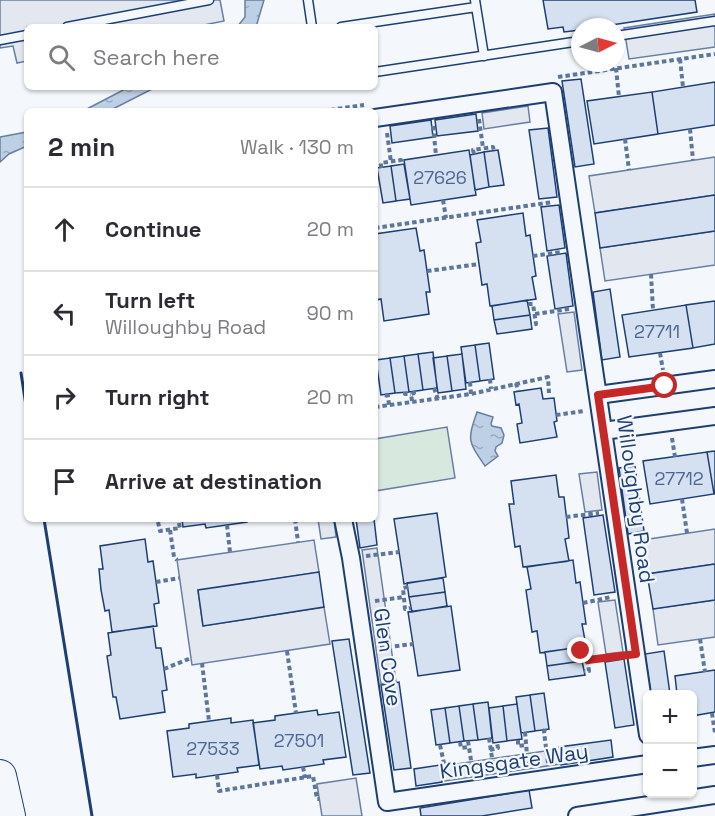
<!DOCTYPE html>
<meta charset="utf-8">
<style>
:root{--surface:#fff;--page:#f2f2f3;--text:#2b2b33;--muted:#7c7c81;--line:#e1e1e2}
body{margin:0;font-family:"Space Grotesk",sans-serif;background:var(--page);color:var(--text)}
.controls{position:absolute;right:18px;bottom:18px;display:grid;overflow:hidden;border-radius:9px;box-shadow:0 2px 4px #0004}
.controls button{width:54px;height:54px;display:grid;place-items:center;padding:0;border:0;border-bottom:2px solid var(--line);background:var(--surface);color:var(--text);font:30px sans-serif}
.compass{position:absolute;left:571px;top:18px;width:54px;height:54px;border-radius:50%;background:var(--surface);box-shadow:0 2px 4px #0004;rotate:84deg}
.stop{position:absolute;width:18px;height:18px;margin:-14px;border:4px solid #c62828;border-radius:50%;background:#fff}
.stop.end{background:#c62828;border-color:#fff;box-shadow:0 2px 6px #0008}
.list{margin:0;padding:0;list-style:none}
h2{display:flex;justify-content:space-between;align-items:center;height:78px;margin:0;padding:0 24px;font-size:26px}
h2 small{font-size:20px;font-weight:400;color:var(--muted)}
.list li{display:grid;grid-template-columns:39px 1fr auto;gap:18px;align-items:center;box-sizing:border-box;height:84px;padding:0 24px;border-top:2px solid var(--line)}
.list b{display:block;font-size:22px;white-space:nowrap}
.list p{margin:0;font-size:20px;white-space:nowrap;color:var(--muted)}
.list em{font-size:20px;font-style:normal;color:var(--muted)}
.icon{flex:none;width:33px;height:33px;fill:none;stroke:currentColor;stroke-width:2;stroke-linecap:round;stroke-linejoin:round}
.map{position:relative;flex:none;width:715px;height:816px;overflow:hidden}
.search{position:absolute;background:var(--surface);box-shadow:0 2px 4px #0004;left:24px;top:24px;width:354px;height:66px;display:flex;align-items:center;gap:15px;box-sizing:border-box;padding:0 21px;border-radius:9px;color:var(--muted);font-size:22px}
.panel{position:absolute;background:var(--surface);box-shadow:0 2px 4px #0004;left:24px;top:108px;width:354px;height:414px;border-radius:9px}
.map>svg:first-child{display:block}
</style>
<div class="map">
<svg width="715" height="816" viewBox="0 0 715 816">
<defs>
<pattern id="water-ripples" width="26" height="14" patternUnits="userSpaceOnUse" patternTransform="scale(1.5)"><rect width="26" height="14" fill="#bed0e5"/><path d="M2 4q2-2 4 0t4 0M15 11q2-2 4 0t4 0" fill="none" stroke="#9aaabe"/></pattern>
</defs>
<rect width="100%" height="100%" fill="#f4f7fb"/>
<path fill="#d7e8df" stroke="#687fa3" stroke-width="1.5" d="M447 427 455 478 375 491V439Z"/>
<path fill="#e3e8f0" stroke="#687fa3" stroke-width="1.5" d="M0 0H220L224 21 194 27H27V61L17 63 13 46 0 48Z
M715 14V47L629 59 624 28Z
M528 106 530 122 484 129 482 113Z
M715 157V195L595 213 589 176Z
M715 231V265L605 281 600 248Z
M574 312 582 370 567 372 558 314Z
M597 472 602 510 585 512 579 474Z
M318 519H334L336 537 321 539Z
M715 529V564L647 574 643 540Z
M314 540 319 572 198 591 203 626 324 607 330 644 192 665 177 560Z
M377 548 396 682 381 684 362 550Z
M615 600 623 652 606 654 598 602Z
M715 600V637L658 645 653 609Z
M558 749 560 764 445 781 443 766Z
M356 778 362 816H322L317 784Z"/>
<path fill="url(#water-ripples)" stroke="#687fa3" stroke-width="1.5" d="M245 0H264L256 27H237L245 17Z
M129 87H156L109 111H83Z
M27 132V146L9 154 0 162V137Z
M477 412 493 417 491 424 492 426 501 428 504 435 502 443 496 447 495 451 498 456 485 466C468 441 467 441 477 412Z"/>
<path fill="#d5e0f0" stroke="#1d3f73" stroke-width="1.5" d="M543 0H695L697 12 598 27H580V30L564 32 563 27 548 29Z
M581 79 594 164 575 167 562 81Z
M715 82V125L658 134 652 92Z
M652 92 658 134 594 144 587 101Z
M476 114 478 131 437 136 435 120Z
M431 120 433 137 392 143 390 126Z
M548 128 557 197 539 199 529 130Z
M469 150 476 195 411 205 404 160Z
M498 150 504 185 489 187 484 152Z
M484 152 489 187 475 190 470 155Z
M404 164 410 199 396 201 391 166Z
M391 166 396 201 383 203 377 168Z
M715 195V231L600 248 595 213Z
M559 205 565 248 547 251 541 207Z
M523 213 526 236 530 235 536 276 532 277 536 299 490 306 487 284 482 285 476 243 481 242 477 220Z
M416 228 420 251 424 250 430 292H426L429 314 384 321 381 299 376 300 375 295V234Z
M566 253 573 306 555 309 547 256Z
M610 289 620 357 602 360 593 292Z
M527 300 530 315 494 320 492 306Z
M715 301V344L693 348 686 305Z
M686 305 693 348 629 357 622 315Z
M530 315 532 329 497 334 494 320Z
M489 343 494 379 480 381 475 345Z
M475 345 480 381 466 383 461 347Z
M433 352 437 388 423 390 418 354Z
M418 354 423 390 409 392 404 356Z
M462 354 466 389 452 391 447 356Z
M404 356 409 392 395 393 390 358Z
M447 356 452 391 438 393 433 358Z
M390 358 395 393 381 395 376 360Z
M541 388 543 399 554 398 557 421 554 422 557 437 520 443 517 424 522 423 519 404 516 405 514 392Z
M715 451V494H714L707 452Z
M707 452 714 494 650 504 643 461Z
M635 466 644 531 628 534 619 468Z
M556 475 559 497H564L569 538 565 539 569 561 523 567 520 546 515 547 509 504H514L511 481Z
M437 513 446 577 404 584 394 519Z
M603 515 615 592 594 595 583 518Z
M182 519H247V522L206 528 205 524 183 527Z
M356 519H374L377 545 360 548Z
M145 539 148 562 153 561 159 603 154 604 157 626 112 632 109 610 105 611 101 590 99 569H103L100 546Z
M573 560 576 583 580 582 586 624H582L586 646 540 653 537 631 532 632 526 590 531 589 527 567Z
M715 564V600L653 609 647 574Z
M319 572 324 607 203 626 198 590Z
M443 578 445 592 409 597 407 583Z
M445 592 447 606 412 612 409 597Z
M451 606 460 670 418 676 408 612Z
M153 626 156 648H161L167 690 162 691 165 712 120 719 116 697H113L110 676 107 656 111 655 108 633Z
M349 639 370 773 353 775 332 641Z
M581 647 582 661 547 666 545 652Z
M664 651 670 694H651L645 654Z
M624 659 634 725 615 728 605 662Z
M582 661 585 675 549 680 547 666Z
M715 670V712L692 716V694H677L675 676Z
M399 682 411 768 394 770 381 685Z
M544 693 549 729 535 731 530 695Z
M530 695 535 731 521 733 516 697Z
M488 702 492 738 478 740 473 704Z
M473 704 478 740 464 741 459 706Z
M517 704 522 739 507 741 503 706Z
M459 706 464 741 450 743 445 708Z
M503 706 507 741 493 743 489 708Z
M445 708 450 743 436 745 431 710Z
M317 710 318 715 339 712 346 757 323 760 324 764 283 770 282 766 260 769 253 723 275 720V716Z
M231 718V723L253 720 259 765 237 768 238 772 196 778V774L173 777 167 731 189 728V724Z
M611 740 613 757 561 765 559 747Z
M440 765 442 782 416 786 414 769Z
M529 790 532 808 482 816H421L420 808Z"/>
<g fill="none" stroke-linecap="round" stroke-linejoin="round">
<defs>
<path id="service" d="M308 0 312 27
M475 0 484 56
M67 27 209 0
M341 27 476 7
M616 36 715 21
M0 40 27 35
M375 72 580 41"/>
<path id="minor" d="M375 118 553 92 648 735
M598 395 715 379
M603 431 715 416
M343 519 351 558 387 802 648 764
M692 758 715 755
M577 816 715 795"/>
<path id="motorway" d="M0 776 9 816"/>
</defs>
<use href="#service" stroke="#1d3f73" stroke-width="11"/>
<use href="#minor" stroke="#1d3f73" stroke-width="20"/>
<use href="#motorway" stroke="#1d3f73" stroke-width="34"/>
<path stroke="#5e769c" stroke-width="4" stroke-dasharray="4.5 3" stroke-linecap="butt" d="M680 59 683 87
M616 68 619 97
M558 77 715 54
M323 111 364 105
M479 119 483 148
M433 126 436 155
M690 129 693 160
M387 133 391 162
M625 139 629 170
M474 154 473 150 493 147 494 151
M381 168V163L401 160V165
M443 200 446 218
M375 228 553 202
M533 256 561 252
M427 271 479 264
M651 274 653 310
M528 304H533L536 324 531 325
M535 314 569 309
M26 328H27
M660 353 663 370
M490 379 491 389
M470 382 471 394
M516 383 518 391
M434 388 438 399
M405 392V394H411
M385 395 388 396 389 405
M412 401 411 394 414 393 413 391
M375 407 471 394 548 377 549 393
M556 415 584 411
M672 438 675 457
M682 499 687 533
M566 517 599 513
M295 519 298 542
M158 522 160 531 180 528 178 519
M227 525 230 552
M170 530 174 557 177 560
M366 556 399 552
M156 582 179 578
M408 587 403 588 405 609 411 608
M375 601 404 597
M583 603 611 597
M700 639 705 672
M380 648 413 644
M287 651 296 713
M581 651 586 650 589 671H584
M588 660 620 656
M202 663 209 721
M164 669 191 658
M712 713 715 733
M545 729 544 732 548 763
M525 732 528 766
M489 738 494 771
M518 740V746L526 745
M468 741 473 773
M460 742 461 748 469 747
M440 745 447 777
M490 750 498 748 497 743
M303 767 305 778
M217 775 219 791 313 776 317 799H319"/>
<use href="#service" stroke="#f4f7fb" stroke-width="8"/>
<use href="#minor" stroke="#f4f7fb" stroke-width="16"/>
<use href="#motorway" stroke="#f4f7fb" stroke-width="32"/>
<path stroke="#1d3f73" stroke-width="3" d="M21 373 27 412
M44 519 92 816"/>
</g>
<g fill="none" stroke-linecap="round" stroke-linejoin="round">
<path stroke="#c62828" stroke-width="8" d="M581 651 586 650 588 660 636 654 598 395 665 386"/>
</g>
<g text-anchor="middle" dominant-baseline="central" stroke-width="4.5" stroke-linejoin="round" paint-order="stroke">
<g font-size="18" fill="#4b6792">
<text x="440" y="177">27626</text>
<text x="657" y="331">27711</text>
<text x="679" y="478">27712</text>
<text x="299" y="740">27501</text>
<text x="213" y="748">27533</text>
</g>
<g font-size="21" fill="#1d3f73" stroke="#f4f7fb">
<text transform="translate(636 499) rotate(82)">Willoughby Road</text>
<text transform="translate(388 657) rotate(82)">Glen Cove</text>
<text transform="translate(514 761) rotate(-8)">Kingsgate Way</text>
</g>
</g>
</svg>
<div class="controls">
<button>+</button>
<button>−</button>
</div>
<svg class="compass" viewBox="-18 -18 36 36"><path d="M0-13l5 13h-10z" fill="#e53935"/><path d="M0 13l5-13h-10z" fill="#7c7c81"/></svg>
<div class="stop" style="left:665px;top:386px"></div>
<div class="stop end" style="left:581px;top:651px"></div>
<div class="search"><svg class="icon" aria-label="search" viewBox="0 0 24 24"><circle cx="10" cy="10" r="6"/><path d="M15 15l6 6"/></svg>Search here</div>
<section class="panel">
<h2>2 min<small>Walk · 130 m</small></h2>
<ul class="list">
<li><svg class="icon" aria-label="ahead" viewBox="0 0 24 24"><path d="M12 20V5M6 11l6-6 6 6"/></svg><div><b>Continue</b></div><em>20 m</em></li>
<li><svg class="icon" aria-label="left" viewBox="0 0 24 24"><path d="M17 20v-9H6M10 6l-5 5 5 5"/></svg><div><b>Turn left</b><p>Willoughby Road</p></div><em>90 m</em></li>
<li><svg class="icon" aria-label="right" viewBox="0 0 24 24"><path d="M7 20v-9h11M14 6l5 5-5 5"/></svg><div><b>Turn right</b></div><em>20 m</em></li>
<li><svg class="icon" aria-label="arrive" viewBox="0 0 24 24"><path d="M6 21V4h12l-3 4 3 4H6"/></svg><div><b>Arrive at destination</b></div></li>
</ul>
</section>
</div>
